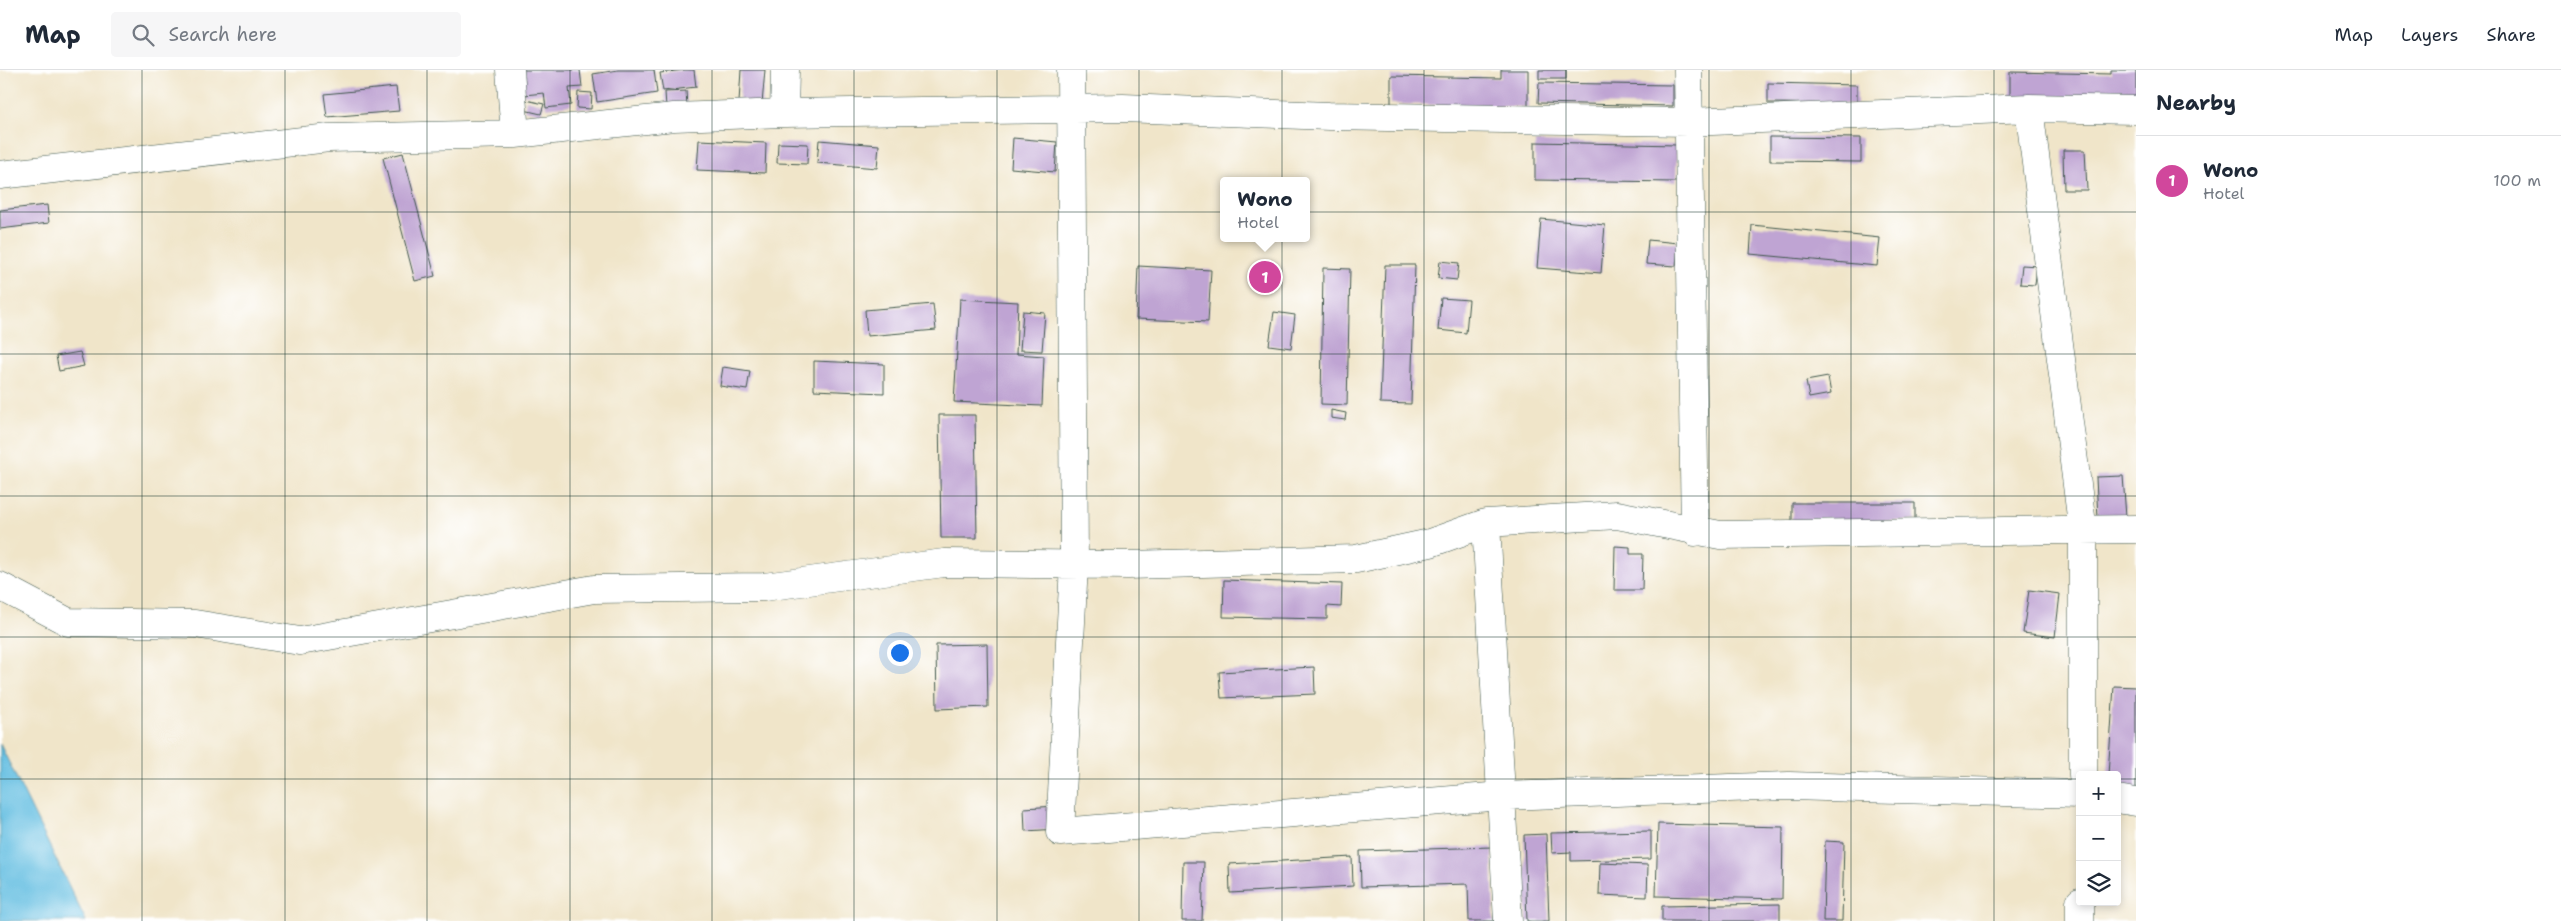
<!DOCTYPE html>
<meta charset="utf-8">
<style>
:root{--surface:#fff;--page:#f6f6f7;--text:#1f2937;--muted:#747a83;--line:#e0e1e3;--accent:#1a73e8}
body{margin:0;font-family:"Shantell Sans",sans-serif;background:var(--page);color:var(--text)}
.controls{position:absolute;right:15px;bottom:15px;display:grid;overflow:hidden;border-radius:5px;box-shadow:0 2px 8px #0003}
.controls button{width:45px;height:45px;display:grid;place-items:center;padding:0;border:0;border-bottom:1px solid var(--line);background:var(--surface);color:var(--text);font:25px sans-serif}
.you{position:absolute;left:899px;top:582px;width:18px;height:18px;margin:-12px;border:4px solid #fff;border-radius:50%;background:#1a73e8;box-shadow:0 0 0 8px #1a73e833}
.badge{display:grid;place-items:center;width:32px;height:32px;border-radius:50%;background:var(--accent);color:#fff;font-size:16px;font-weight:700}
.pin{position:absolute;translate:-50% -50%;border:2px solid #fff;box-shadow:0 1px 5px #0006}
.popup{position:absolute;left:1220px;top:107px;width:90px;height:65px;box-sizing:border-box;display:grid;place-content:center;border-radius:5px;background:var(--surface);filter:drop-shadow(0 1px 4px #0005);font-size:16px;white-space:nowrap;color:var(--muted)}
.popup b{font-size:19px;color:var(--text)}
.popup::after{content:'';position:absolute;left:50%;top:100%;margin-left:-10px;border:10px solid transparent;border-top-color:var(--surface)}
.list{margin:0;padding:0;list-style:none}
h2{display:flex;justify-content:space-between;align-items:center;height:65px;margin:0;padding:0 20px;font-size:21px}
h2 small{font-size:16px;font-weight:400;color:var(--muted)}
.list li{display:grid;grid-template-columns:32px 1fr auto;gap:15px;align-items:center;box-sizing:border-box;height:90px;padding:0 20px;border-top:1px solid var(--line)}
.list b{display:block;font-size:19px;white-space:nowrap}
.list p{margin:0;font-size:16px;white-space:nowrap;color:var(--muted)}
.list em{font-size:16px;font-style:normal;color:var(--muted)}
.icon{flex:none;width:28px;height:28px;fill:none;stroke:currentColor;stroke-width:2;stroke-linecap:round;stroke-linejoin:round}
.map{position:relative;flex:none;width:2136px;height:851px;overflow:hidden}
header{display:flex;align-items:center;gap:30px;box-sizing:border-box;height:70px;padding:0 25px;background:var(--surface);border-bottom:1px solid var(--line)}
header strong{font-size:24px}
nav{display:flex;gap:28px;margin-inline-start:auto;font-size:18px}
.search{width:350px;height:45px;background:var(--page);display:flex;align-items:center;gap:12px;box-sizing:border-box;padding:0 18px;border-radius:5px;color:var(--muted);font-size:19px}
main{display:flex}
aside{flex:1;background:var(--surface)}
.map>svg:first-child{display:block}
</style>
<header>
<strong>Map</strong>
<div class="search"><svg class="icon" aria-label="search" viewBox="0 0 24 24"><circle cx="10" cy="10" r="6"/><path d="M15 15l6 6"/></svg>Search here</div>
<nav><a>Map</a><a>Layers</a><a>Share</a></nav>
</header>
<main>
<div class="map">
<svg width="2136" height="851" viewBox="0 0 2136 851">
<rect width="100%" height="100%" fill="#fff"/>
<filter id="ink" filterUnits="userSpaceOnUse"><feTurbulence type="fractalNoise" baseFrequency=".02" numOctaves="2"/><feDisplacementMap in="SourceGraphic" scale="10" xChannelSelector="R" yChannelSelector="G"/><feConvolveMatrix kernelMatrix="1 2 1 2 8 2 1 2 1" color-interpolation-filters="sRGB"/></filter>
<filter id="wash" filterUnits="userSpaceOnUse"><feTurbulence type="fractalNoise" baseFrequency=".0096" numOctaves="4" result="noise"/><feDisplacementMap in="SourceGraphic" scale="20" xChannelSelector="R" yChannelSelector="G"/><feGaussianBlur stdDeviation="1.12" result="paint"/><feColorMatrix in="noise" values="0 0 0 0 0 0 0 0 0 0 0 0 0 0 0 0 0 1.4 0 .05"/><feComposite in="paint" operator="in"/></filter>
<g filter="url(#wash)">
<rect width="100%" height="100%" fill="#f0e5c9"/>
<path fill="#63bee1" stroke="#417e8a" d="M0 674 86 851H0Z"/>
<g id="blocks">
<path fill="#bfa4d3" d="M521 0H580L582 17 569 18 571 35 546 38 544 23 524 25Z
M618 0H654L657 23 597 32 593 4Z
M684 0H694L696 17 663 21 660 3Z
M741 0H765L762 34 739 32Z
M1501 0H1528V37L1391 34V6L1501 8Z
M1539 0H1566V9H1539Z
M2111 0H2136V34L2010 32V2L2111 4Z
M1539 13 1673 15V36L1538 33Z
M1768 13 1857 15V34L1768 33Z
M396 17 399 41 327 47 324 24Z
M686 21 687 36 666 37 665 22Z
M578 22 592 23 591 39 577 38Z
M526 30 544 34 541 44 524 40Z
M1770 67 1861 68V92L1770 91Z
M1013 68 1057 72 1055 102 1011 98Z
M699 70 766 73 765 103 697 100Z
M819 70 879 75 877 98 817 93Z
M1535 72 1677 75 1676 112 1535 110Z
M778 73 808 74 807 94 777 93Z
M2063 80H2085L2087 120H2064Z
M403 83 435 206 415 211 383 88Z
M47 135 49 153 0 159V140Z
M1541 149 1605 155 1601 203 1537 198Z
M1752 155 1880 168 1877 196 1750 184Z
M1648 170 1678 173 1676 196 1646 194Z
M1440 191 1459 193 1457 210 1438 208Z
M1385 195H1415L1411 334 1380 333Z
M2022 195 2037 196 2035 215 2020 214Z
M1138 196 1211 200 1208 252 1136 249Z
M1323 198 1350 199 1347 335 1321 334Z
M1441 228 1469 230 1466 263 1438 260Z
M960 229 1018 232 1016 284 1044 286 1042 336 954 332Z
M933 234 936 260 867 266 865 240Z
M1023 241 1045 243 1042 281 1020 280Z
M1274 242 1295 245 1291 278 1269 275Z
M80 282 84 296 59 301 56 286Z
M814 291 884 294V323L814 320Z
M723 297 750 301 747 320 720 316Z
M1828 307 1831 324 1809 328 1806 311Z
M1331 340 1346 343 1345 350 1331 348Z
M939 345H975L977 468H941Z
M2123 406 2126 447 2098 449 2096 407Z
M1792 433H1915V451H1792Z
M1615 476 1630 477V484H1643L1642 520H1614Z
M1224 510 1342 514 1341 537 1327 536V549L1223 547Z
M2029 520 2060 524 2055 567 2023 563Z
M987 574 988 637 937 639 936 575Z
M1314 597 1315 624 1221 628 1219 602Z
M2114 616 2136 617V734L2117 733V705H2108Z
M1057 736 1059 759 1025 761 1024 738Z
M1658 754 1783 757 1782 829 1656 826Z
M1651 761V789L1571 791V782L1552 783 1551 763Z
M1546 764 1549 851H1527L1524 765Z
M1825 771 1844 772 1842 851H1823Z
M1492 777 1494 851H1469L1468 814 1361 817 1360 781Z
M1352 787 1353 816 1230 823 1229 794Z
M1183 792H1204L1202 851H1182Z
M1600 793 1648 795 1647 827 1599 825Z
M1780 834V851H1662V836Z"/>
</g>
</g>
<g filter="url(#ink)">
<use href="#blocks" fill-opacity="0" stroke="#3e564a" stroke-width="1"/>
<g fill="none" stroke-linecap="round" stroke-linejoin="round">
<defs>
<path id="minor" d="M510 0 515 64
M1071 0 1074 495 1060 762 1502 726 1789 716 2080 724
M1688 0 1695 462
M2029 38 2083 462V705
M784 43 785 0
M0 105 329 68 515 64 674 47 784 43 1123 38 1329 46 1688 52 2029 38 2136 40
M1486 453 1508 851
M0 516 68 552 195 554 300 571 594 519 764 517 944 493 1128 495 1356 489 1430 473 1486 453 1617 445 1720 465 2136 459
M2117 729 2136 732
M2080 851V832"/>
</defs>
<use href="#minor" stroke="#3e564a" stroke-width="29"/>
<use href="#minor" stroke="#fff" stroke-width="28"/>
</g>
</g>
<path fill="none" stroke="#1f3d34" stroke-width="1" stroke-opacity="0.55" d="M142 0V851M285 0V851M427 0V851M570 0V851M712 0V851M854 0V851M997 0V851M1139 0V851M1282 0V851M1424 0V851M1566 0V851M1709 0V851M1851 0V851M1994 0V851M0 142H2136M0 284H2136M0 426H2136M0 567H2136M0 709H2080M2117 709H2136"/>
</svg>
<div class="controls">
<button>+</button>
<button>−</button>
<button><svg class="icon" aria-label="layers" viewBox="0 0 24 24"><path d="M12 4l9 5-9 5-9-5zM3 14l9 5 9-5"/></svg></button>
</div>
<div class="you"></div>
<div class="pin badge" style="left:1265px;top:207px;background:#d1479c">1</div>
<div class="popup"><b>Wono</b>Hotel</div>
</div>
<aside>
<h2>Nearby<small></small></h2>
<ul class="list">
<li><span class="badge" style="background:#d1479c">1</span><div><b>Wono</b><p>Hotel</p></div><em>100 m</em></li>
</ul>
</aside>
</main>
